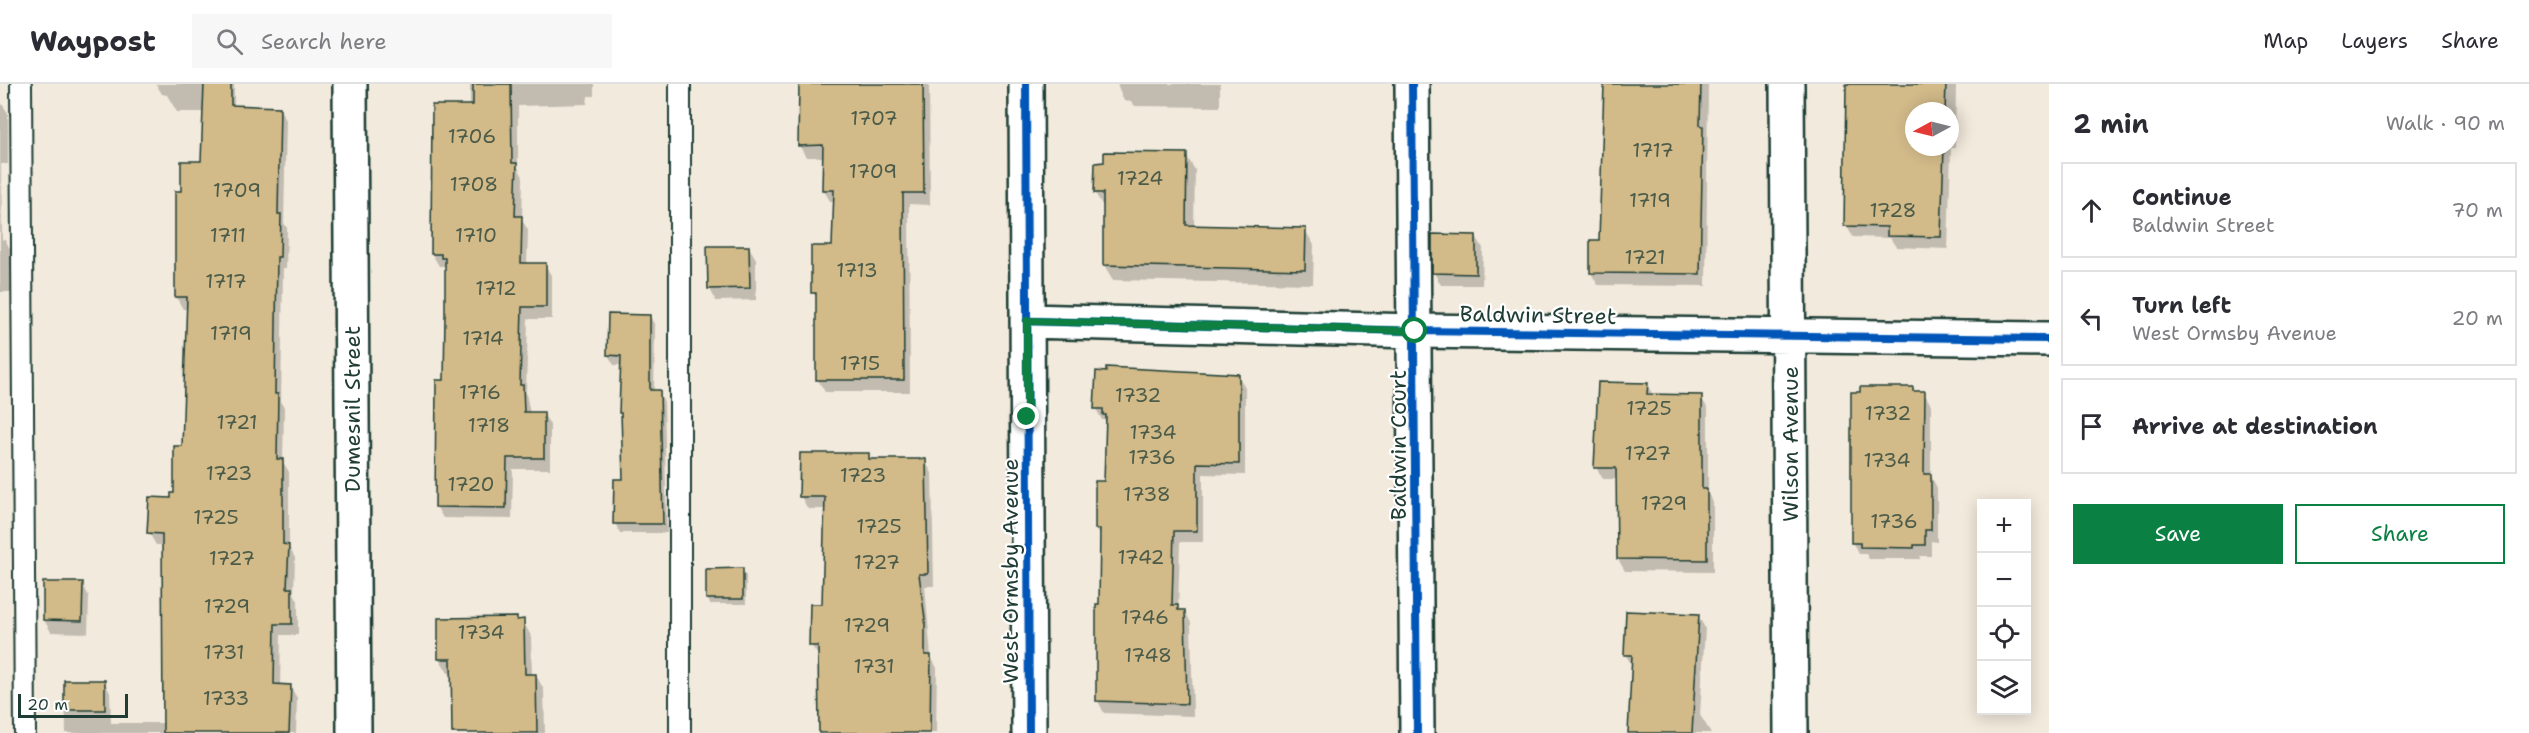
<!DOCTYPE html>
<meta charset="utf-8">
<style>
:root{--surface:#fff;--page:#f7f7f7;--text:#2b2b33;--muted:#7c7c81;--line:#e1e1e2;--accent:#0b8043}
body{margin:0;font-family:"Shantell Sans",sans-serif;background:var(--page);color:var(--text)}
.controls{position:absolute;right:18px;bottom:18px;display:grid;overflow:hidden;border-radius:0px;box-shadow:0 3px 15px #0003}
.controls button{width:54px;height:54px;display:grid;place-items:center;padding:0;border:0;border-bottom:2px solid var(--line);background:var(--surface);color:var(--text);font:30px sans-serif}
.compass{position:absolute;left:1905px;top:18px;width:54px;height:54px;border-radius:50%;background:var(--surface);box-shadow:0 3px 15px #0003;rotate:263deg}
.scale{position:absolute;left:18px;bottom:15px;width:110px;box-sizing:border-box;padding-left:6px;border:3px solid #1f3d34;border-top:0;font-size:16px;line-height:21px;white-space:nowrap;color:#1f3d34;-webkit-text-stroke:4px #fff;paint-order:stroke}
.stop{position:absolute;width:18px;height:18px;margin:-14px;border:4px solid #0b8043;border-radius:50%;background:#fff}
.stop.end{background:#0b8043;border-color:#fff;box-shadow:0 2px 6px #0008}
.list{margin:0;padding:0;list-style:none}
h2{display:flex;justify-content:space-between;align-items:center;height:78px;margin:0;padding:0 24px;font-size:26px}
h2 small{font-size:20px;font-weight:400;color:var(--muted)}
.list li{display:grid;grid-template-columns:39px 1fr auto;gap:18px;align-items:center;box-sizing:border-box;height:96px;margin:0 12px 12px;padding:0 12px;border:2px solid var(--line);border-radius:0px}
.list b{display:block;font-size:22px;white-space:nowrap}
.list p{margin:0;font-size:20px;white-space:nowrap;color:var(--muted)}
.list em{font-size:20px;font-style:normal;color:var(--muted)}
.actions{display:flex;gap:12px;padding:18px 24px}
.actions a{flex:1;padding:14px 0;border:2px solid var(--accent);border-radius:0px;text-align:center;font-size:21px;color:var(--accent)}
.actions .main{background:var(--accent);color:#fff}
.icon{flex:none;width:33px;height:33px;fill:none;stroke:currentColor;stroke-width:2;stroke-linecap:round;stroke-linejoin:round}
.map{position:relative;flex:none;width:2049px;height:649px;overflow:hidden}
header{display:flex;align-items:center;gap:36px;box-sizing:border-box;height:84px;padding:0 30px;background:var(--surface);border-bottom:2px solid var(--line)}
header strong{font-size:28px}
nav{display:flex;gap:33px;margin-inline-start:auto;font-size:21px}
.search{width:420px;height:54px;background:var(--page);display:flex;align-items:center;gap:15px;box-sizing:border-box;padding:0 21px;border-radius:0px;color:var(--muted);font-size:22px}
main{display:flex}
aside{flex:1;background:var(--surface)}
.map>svg:first-child{display:block}
</style>
<header>
<strong>Waypost</strong>
<div class="search"><svg class="icon" aria-label="search" viewBox="0 0 24 24"><circle cx="10" cy="10" r="6"/><path d="M15 15l6 6"/></svg>Search here</div>
<nav><a>Map</a><a>Layers</a><a>Share</a></nav>
</header>
<main>
<div class="map">
<svg width="2049" height="649" viewBox="0 0 2049 649">
<rect width="100%" height="100%" fill="#f2eadc"/>
<filter id="ink" filterUnits="userSpaceOnUse"><feTurbulence type="fractalNoise" baseFrequency=".0167" numOctaves="2"/><feDisplacementMap in="SourceGraphic" scale="12" xChannelSelector="R" yChannelSelector="G"/><feConvolveMatrix kernelMatrix="1 2 1 2 8 2 1 2 1" color-interpolation-filters="sRGB"/></filter>
<g filter="url(#ink)">
<path fill="#0003" fill-rule="evenodd" d="M0 0V17L8 29V80H1L2 156H5L12 168V208H0Z
M156 0H234V23L279 24 286 36 284 139 287 144 286 184H283L281 319 284 323 283 378 289 388V463L295 474 294 509 298 517V551H281L280 602H290L297 614 296 649H66L65 597H104L110 609 111 639H164V461H156L149 449 175 410 184 363 188 225H183L176 213 182 108 202 79 204 28H177L167 11 162 10Z
M470 0H594V12H588L587 20 518 22V83L523 93 522 136 528 146 527 181H545L552 193V235H528L526 309 530 330 543 329 550 341V385H513L512 435 443 434 436 422 446 298V182H439L432 170 470 22Z
M800 0H929L930 121 909 120 910 308H825L818 296V217L813 208 833 164 835 117H830L823 105 824 73H806L799 61Z
M1117 0H1220V23L1135 22 1131 17H1124Z
M1606 0H1708L1706 202 1598 201 1591 189 1600 157Z
M1847 0H1956L1955 64H1951L1948 165 1896 163 1890 154 1853 153 1846 141ZM1914 27H1950V63H1914Z
M1186 71 1195 86 1194 142 1305 146 1314 161 1313 200 1113 196 1104 181V124L1095 109 1105 80Z
M1476 152 1483 164 1482 201H1441L1434 189Z
M749 163 756 175V216L716 217 710 205Z
M650 232 655 242 654 308H659L664 318 667 449H620L615 439 624 397 623 334 620 329 622 281H614L608 271Z
M1238 292 1245 303V391L1203 390V458H1180L1178 525 1185 527 1191 539 1193 632 1104 629 1098 617 1101 453 1096 445 1105 399 1107 336H1102L1096 325Z
M1647 301 1653 311 1701 313 1708 325V409L1713 419V488L1625 487 1618 475V395H1603L1596 383Z
M1912 305 1915 309H1924L1931 321V392L1937 404V458L1931 457V472H1920V475H1869L1866 470H1859L1852 458Z
M868 370 872 377H925L932 389 934 502H925L931 573 937 584 936 649H821L820 574 811 561 824 521 827 425H808L801 413Z
M742 486 746 492V520H710L707 514Z
M82 500 89 512 88 549 51 548 44 536Z
M1698 532 1705 544 1700 631 1711 649H1630L1633 583 1625 570Z
M523 537 531 552 532 591H536L544 606 545 649H453V589H448L439 574Z"/>
<path fill="#d2ba89" stroke="#1f3d34" stroke-width="1.5" d="M204 0H231V21L280 23 278 130H281L280 173H277L275 310H278L277 375H283V460L289 461 287 504H292V540H275L274 600 291 601 289 649H163L162 450 147 449 149 413 171 414V409H174V362H182L187 213H175V107H181V77H201Z
M473 0H511L512 79H517L515 132H522L521 179H546V223H522L520 301H523L524 328H544V374H507L506 424 435 423 436 296H444L445 232V174H441V170H431L432 21H473Z
M799 0H923L924 109H903L904 296H816V209H811V162H832L834 106H822L823 61 798 62Z
M1604 0H1701L1700 41 1703 42 1700 190 1590 189V156H1599Z
M1846 0H1946L1945 27H1914V63H1944L1941 153 1887 152V143L1844 142Z
M1104 68 1187 69 1186 141 1306 144 1305 186 1103 181V109H1094L1095 79 1104 78Z
M1432 150 1476 151V190L1432 189Z
M707 162H749L750 204 708 205Z
M608 230 650 231V306H660L663 440H613L614 395H623L621 329H619L621 272 607 271Z
M1106 283 1239 290V380L1197 379V447H1174L1172 521H1178V526H1185L1187 620 1096 617V520H1099L1100 445H1095V397H1104L1106 331H1103V325H1094L1096 287 1106 288Z
M1598 298 1648 299 1647 310 1702 311V405H1707V476L1617 475 1616 384H1594Z
M1860 303H1913V307H1925L1924 390H1931V446H1925V461H1914V464L1860 463V459H1851V308H1860Z
M800 369H869V375H926L928 490H919L925 535V571H931L930 649H819L818 562H809L810 520H822L825 413H799Z
M743 484V515H706V485Z
M43 498H83L82 537 43 536Z
M1626 527 1699 530 1692 649H1628L1632 571H1624Z
M517 533V536L524 535 525 590H536L537 649H452L451 575H438V534Z
M64 596H105V626H64Z"/>
<g fill="none" stroke-linecap="round" stroke-linejoin="round">
<defs>
<path id="service" d="M21 0 25 649
M680 0V649"/>
<path id="minor" d="M1026 0 1029 649
M1412 0 1417 649
M1787 0 1791 649
M1027 237 1415 247 2049 255"/>
<path id="secondary" d="M350 0 354 649"/>
</defs>
<use href="#service" stroke="#1f3d34" stroke-width="24"/>
<use href="#minor" stroke="#1f3d34" stroke-width="38"/>
<use href="#secondary" stroke="#1f3d34" stroke-width="38"/>
<use href="#service" stroke="#fff" stroke-width="20"/>
<use href="#minor" stroke="#fff" stroke-width="33"/>
<use href="#secondary" stroke="#fff" stroke-width="33"/>
<defs>
<path id="cycleway" d="M1026 0 1029 649
M1412 0 1417 649
M1027 237 1415 247 2049 255"/>
</defs>
<use href="#cycleway" stroke="#fff" stroke-width="11"/>
<use href="#cycleway" stroke="#0057b8" stroke-width="8"/>
</g>
</g>
<g fill="none" stroke-linecap="round" stroke-linejoin="round" filter="url(#ink)">
<path stroke="#0b8043" stroke-width="8" d="M1027 333V237L1415 247"/>
</g>
<g text-anchor="middle" dominant-baseline="central" stroke-width="4.5" stroke-linejoin="round" paint-order="stroke">
<g font-size="20" fill="#4c5c49">
<text x="874" y="34">1707</text>
<text x="472" y="52">1706</text>
<text x="1653" y="66">1717</text>
<text x="873" y="87">1709</text>
<text x="1140" y="94">1724</text>
<text x="474" y="100">1708</text>
<text x="237" y="106">1709</text>
<text x="1650" y="116">1719</text>
<text x="1893" y="126">1728</text>
<text x="228" y="151">1711</text>
<text x="476" y="151">1710</text>
<text x="1645" y="173">1721</text>
<text x="857" y="186">1713</text>
<text x="226" y="197">1717</text>
<text x="496" y="204">1712</text>
<text x="231" y="249">1719</text>
<text x="483" y="254">1714</text>
<text x="860" y="279">1715</text>
<text x="480" y="308">1716</text>
<text x="1138" y="311">1732</text>
<text x="1649" y="324">1725</text>
<text x="1888" y="329">1732</text>
<text x="237" y="338">1721</text>
<text x="489" y="341">1718</text>
<text x="1153" y="348">1734</text>
<text x="1648" y="369">1727</text>
<text x="1152" y="373">1736</text>
<text x="1887" y="376">1734</text>
<text x="229" y="389">1723</text>
<text x="863" y="391">1723</text>
<text x="471" y="400">1720</text>
<text x="1147" y="410">1738</text>
<text x="1664" y="419">1729</text>
<text x="216" y="433">1725</text>
<text x="1894" y="437">1736</text>
<text x="879" y="442">1725</text>
<text x="1141" y="473">1742</text>
<text x="232" y="474">1727</text>
<text x="877" y="478">1727</text>
<text x="227" y="522">1729</text>
<text x="1145" y="533">1746</text>
<text x="867" y="541">1729</text>
<text x="481" y="548">1734</text>
<text x="224" y="568">1731</text>
<text x="1148" y="571">1748</text>
<text x="874" y="582">1731</text>
<text x="226" y="614">1733</text>
</g>
<g font-size="22" fill="#1f3d34" stroke="#fff">
<text transform="translate(1538 231) rotate(1)">Baldwin Street</text>
<text transform="translate(352 325) rotate(-90)">Dumesnil Street</text>
<text transform="translate(1790 360) rotate(-90)">Wilson Avenue</text>
<text transform="translate(1398 361) rotate(-90)">Baldwin Court</text>
<text transform="translate(1010 487) rotate(-90)">West Ormsby Avenue</text>
</g>
</g>
</svg>
<div class="controls">
<button>+</button>
<button>−</button>
<button><svg class="icon" aria-label="locate" viewBox="0 0 24 24"><circle cx="12" cy="12" r="6"/><path d="M12 2v4M12 18v4M2 12h4M18 12h4"/></svg></button>
<button><svg class="icon" aria-label="layers" viewBox="0 0 24 24"><path d="M12 4l9 5-9 5-9-5zM3 14l9 5 9-5"/></svg></button>
</div>
<svg class="compass" viewBox="-18 -18 36 36"><path d="M0-13l5 13h-10z" fill="#e53935"/><path d="M0 13l5-13h-10z" fill="#7c7c81"/></svg>
<div class="scale">20 m</div>
<div class="stop" style="left:1415px;top:247px"></div>
<div class="stop end" style="left:1027px;top:333px"></div>
</div>
<aside>
<h2>2 min<small>Walk · 90 m</small></h2>
<ul class="list">
<li><svg class="icon" aria-label="ahead" viewBox="0 0 24 24"><path d="M12 20V5M6 11l6-6 6 6"/></svg><div><b>Continue</b><p>Baldwin Street</p></div><em>70 m</em></li>
<li><svg class="icon" aria-label="left" viewBox="0 0 24 24"><path d="M17 20v-9H6M10 6l-5 5 5 5"/></svg><div><b>Turn left</b><p>West Ormsby Avenue</p></div><em>20 m</em></li>
<li><svg class="icon" aria-label="arrive" viewBox="0 0 24 24"><path d="M6 21V4h12l-3 4 3 4H6"/></svg><div><b>Arrive at destination</b></div></li>
</ul>
<div class="actions"><a class="main">Save</a><a>Share</a></div>
</aside>
</main>
